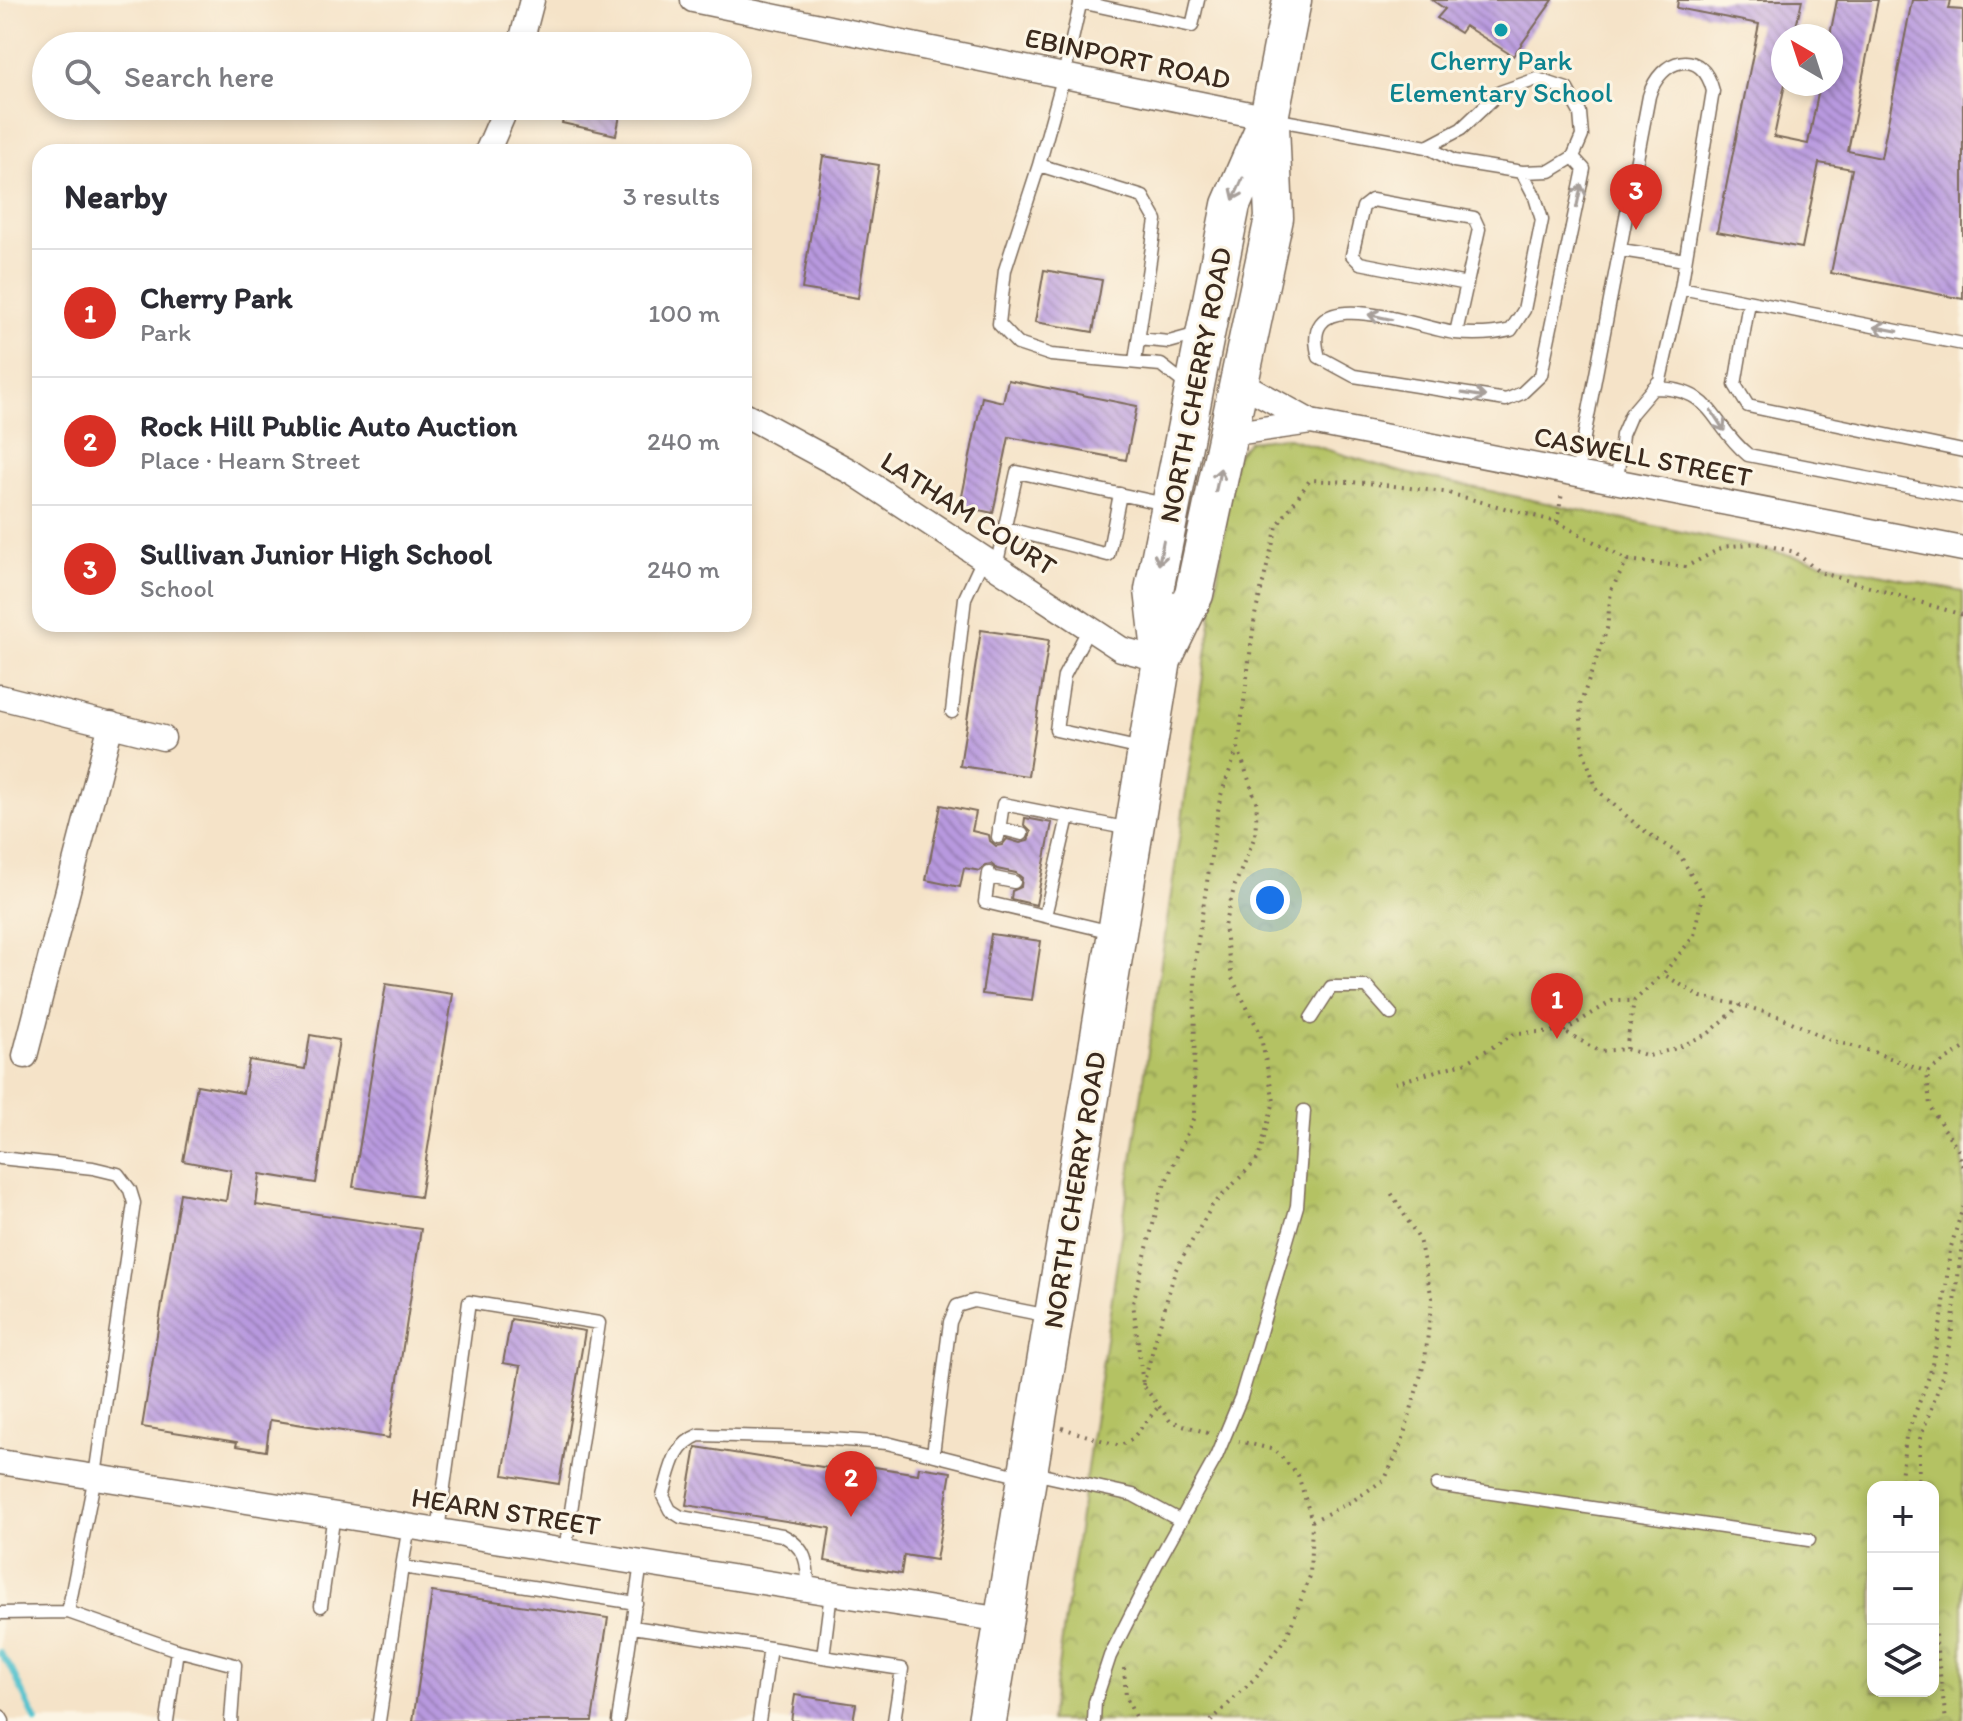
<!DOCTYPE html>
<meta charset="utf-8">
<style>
:root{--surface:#fff;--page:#f7f7f7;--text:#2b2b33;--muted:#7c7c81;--line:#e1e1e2;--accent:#d93025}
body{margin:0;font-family:Itim,sans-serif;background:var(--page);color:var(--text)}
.controls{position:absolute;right:24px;bottom:24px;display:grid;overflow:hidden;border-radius:16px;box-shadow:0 4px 12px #0003}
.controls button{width:72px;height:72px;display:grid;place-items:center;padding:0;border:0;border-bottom:2px solid var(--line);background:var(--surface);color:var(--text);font:40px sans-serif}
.compass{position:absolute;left:1771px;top:24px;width:72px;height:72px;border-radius:50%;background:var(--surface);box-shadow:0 4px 12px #0003;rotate:321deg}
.you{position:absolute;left:1270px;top:900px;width:28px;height:28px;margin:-20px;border:6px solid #fff;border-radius:50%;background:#1a73e8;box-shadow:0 0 0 12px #1a73e833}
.badge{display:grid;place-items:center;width:52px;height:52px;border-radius:50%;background:var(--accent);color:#fff;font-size:26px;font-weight:700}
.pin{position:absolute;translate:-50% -66px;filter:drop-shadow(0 2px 4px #0008)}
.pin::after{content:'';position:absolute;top:42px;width:28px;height:24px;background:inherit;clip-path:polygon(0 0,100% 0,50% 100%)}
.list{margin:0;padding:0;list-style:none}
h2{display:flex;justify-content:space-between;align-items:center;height:104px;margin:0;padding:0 32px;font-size:34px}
h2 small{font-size:26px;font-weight:400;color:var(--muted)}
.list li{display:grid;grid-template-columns:52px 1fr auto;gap:24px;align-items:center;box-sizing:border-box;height:128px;padding:0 32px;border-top:2px solid var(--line)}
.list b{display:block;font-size:30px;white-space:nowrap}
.list p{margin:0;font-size:26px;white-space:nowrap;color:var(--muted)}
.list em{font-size:26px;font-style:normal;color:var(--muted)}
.icon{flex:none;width:44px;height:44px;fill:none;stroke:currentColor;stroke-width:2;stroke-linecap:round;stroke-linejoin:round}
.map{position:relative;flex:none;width:1963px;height:1721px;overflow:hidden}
.search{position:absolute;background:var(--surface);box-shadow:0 4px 12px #0003;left:32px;top:32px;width:720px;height:88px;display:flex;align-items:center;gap:20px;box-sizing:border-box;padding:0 28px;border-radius:44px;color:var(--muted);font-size:30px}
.panel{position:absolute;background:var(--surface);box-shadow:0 4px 12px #0003;left:32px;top:144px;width:720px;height:488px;border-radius:24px}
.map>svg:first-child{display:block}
</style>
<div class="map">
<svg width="1963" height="1721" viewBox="0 0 1963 1721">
<defs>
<pattern id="park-crowns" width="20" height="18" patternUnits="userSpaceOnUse" patternTransform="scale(2)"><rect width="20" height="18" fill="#b4c264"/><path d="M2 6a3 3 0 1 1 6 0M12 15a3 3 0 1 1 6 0" fill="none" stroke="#949e52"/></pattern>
<pattern id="building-back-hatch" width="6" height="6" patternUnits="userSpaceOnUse" patternTransform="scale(2)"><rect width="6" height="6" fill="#b899df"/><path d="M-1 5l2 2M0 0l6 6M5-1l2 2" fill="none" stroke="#977db4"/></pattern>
</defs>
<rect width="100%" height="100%" fill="#fcf5e5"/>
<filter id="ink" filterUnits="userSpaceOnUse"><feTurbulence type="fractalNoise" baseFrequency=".0125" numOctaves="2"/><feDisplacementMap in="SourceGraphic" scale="16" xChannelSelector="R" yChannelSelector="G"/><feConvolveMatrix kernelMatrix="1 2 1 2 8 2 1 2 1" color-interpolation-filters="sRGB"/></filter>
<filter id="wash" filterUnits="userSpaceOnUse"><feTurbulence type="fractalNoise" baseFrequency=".006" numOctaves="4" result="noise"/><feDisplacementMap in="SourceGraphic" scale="32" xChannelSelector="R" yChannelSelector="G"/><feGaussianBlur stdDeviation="1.8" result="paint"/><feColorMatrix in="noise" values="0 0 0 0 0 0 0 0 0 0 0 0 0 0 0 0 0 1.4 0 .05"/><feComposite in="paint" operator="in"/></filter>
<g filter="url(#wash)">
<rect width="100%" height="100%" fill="#f5e3c8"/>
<path fill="url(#park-crowns)" stroke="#787641" stroke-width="2" fill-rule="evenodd" d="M1285 437 1401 472 1963 592V1721H1050L1234 464 1238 453 1249 441ZM1873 1487H1933V1691H1873Z"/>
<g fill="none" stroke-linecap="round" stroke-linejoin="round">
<path stroke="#55c2ce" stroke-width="6" d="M0 1652 12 1670 36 1721"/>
</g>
<g id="blocks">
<path fill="url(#building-back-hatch)" d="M1432 0H1553L1513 56 1465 26 1460 33 1437 18 1445 9Z
M1678 0H1802L1794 36H1783L1785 84 1774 137 1808 144 1820 84H1831V30L1837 0H1878L1848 151 1881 158 1912 0H1951L1949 9 1963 10V299L1831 273 1852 169 1819 163 1802 248 1717 232 1759 24 1677 8Z
M566 106H622L616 135 562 123Z
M823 156 879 165 858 298 802 289Z
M1044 270 1102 280 1093 332 1035 322Z
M1008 380 1137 406 1126 460 1009 437 993 513 960 506 982 397 1003 402Z
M981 630 1049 640 1028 776 960 766Z
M941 805 976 812 972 831 989 835 990 841 996 846 1002 845 1007 839 1020 843 1028 841 1031 832 1024 825 1025 818 1052 823 1036 905 1011 899 1012 891 1021 887 1022 878 1016 873 997 869 991 864 985 865 980 871 964 868 960 887 926 880Z
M991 934 1041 941 1032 1000 982 994Z
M386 984 453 994 420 1197 353 1187Z
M310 1035 339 1040 316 1183 260 1174 256 1205 421 1229 389 1438 270 1420 266 1451 236 1446 237 1442 142 1427 180 1193 226 1201 231 1170 183 1161 197 1085 243 1093 249 1060 305 1069Z
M511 1319 585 1331 559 1484 503 1475 521 1366 503 1363Z
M696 1447 848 1471 850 1463 918 1474 919 1467 951 1472 936 1560 904 1555 901 1574 825 1561 830 1528 686 1505Z
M432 1592 608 1618 592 1721H413Z
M795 1695 856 1704 853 1721H791Z"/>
</g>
</g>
<g filter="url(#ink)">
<use href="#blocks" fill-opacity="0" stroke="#7c6b5a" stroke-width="2"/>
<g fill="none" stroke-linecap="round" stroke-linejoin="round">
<defs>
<path id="service" d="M1081 0 1064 75 1039 165 1143 197 1156 220 1135 361
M1080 2 1192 26 1198 0
M1273 119 1427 147 1461 129 1500 92 1537 79 1567 89 1580 113 1582 136 1573 157 1550 171 1522 172 1454 161 1427 147
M1039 165 1005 270 999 324 1018 344 1051 355 1161 365 1188 386
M1522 172 1535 197 1542 220 1524 310 1511 330C1494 334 1473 335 1455 333 1420 329 1296 277 1319 357L1354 376 1506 400 1522 393 1541 375 1584 169 1573 157
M1621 250 1685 260
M1681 288 1963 344
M1749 302 1735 385 1748 406 1963 451
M1456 333 1479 229 1474 218 1372 200 1363 207 1352 255 1360 263 1467 284
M1139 339 1169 342 1198 334
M1653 388C1715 388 1709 423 1748 455L1963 497
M1577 474 1649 96C1660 58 1702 46 1713 91L1681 288 1660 380 1631 414 1622 435 1617 482
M1005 528 1108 555 1120 494
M996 567 1017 472 1165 504
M1089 628 1064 676 1056 730 1142 749
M952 712 965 598 983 559
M999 828 1022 834
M998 837 1003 804 1130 829
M989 873 985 902 1112 932
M989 877 1014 882
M1045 916 1068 817
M1311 1018 1331 987H1367L1391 1014
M0 1158 93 1168 118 1174 130 1190 134 1203 95 1476 68 1612 177 1650 235 1665 231 1721
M933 1454 950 1322 957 1306 974 1301 1049 1316
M1033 1473 1133 1495 1181 1521
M1437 1485 1809 1540
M438 1531 469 1302 599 1323 565 1551
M402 1567 409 1526
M808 1589C808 1563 807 1548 782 1535L681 1517 670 1510 663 1496C671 1471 672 1446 699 1435L816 1438 887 1443 1022 1477
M831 1593 823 1657 902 1669 894 1721
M321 1606 334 1514
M0 1613 68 1612
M633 1627 770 1648 759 1721
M770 1648 823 1657
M0 1716 3 1721
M167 1721 177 1650
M379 1721 402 1567 636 1603
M618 1721 641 1563
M1094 1721 1095 1702 1110 1656 1156 1565 1216 1457 1241 1397 1297 1206 1304 1111"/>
<path id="minor" d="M693 0 1269 118
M520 46 532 0
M487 152 507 106
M1239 382 1311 422 1963 549
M744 414 855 474 1121 649 1162 660
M1228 434 1311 422
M0 697 163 738
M25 1056 111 724
M0 1462 1003 1620"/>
<path id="primary" d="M1162 660 1194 594 1274 218 1270 125
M987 1721 1162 660 1154 590 1231 205 1269 118 1292 0"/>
</defs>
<use href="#service" stroke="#7c6b5a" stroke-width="15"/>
<use href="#minor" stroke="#7c6b5a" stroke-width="27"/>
<use href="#primary" stroke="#7c6b5a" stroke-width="41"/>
<path stroke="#7c6b5a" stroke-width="4" stroke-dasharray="2 6" stroke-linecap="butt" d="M1557 522 1562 493
M1628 560 1611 590 1607 629 1580 705 1583 750 1597 790 1639 827 1680 855 1702 895 1694 936 1663 974 1701 997 1741 1005
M1564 1031 1612 1001H1634
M1626 1049 1634 1001 1663 974
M1963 1049 1927 1072 1930 1107 1958 1150 1963 1168
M1395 1083 1467 1062 1516 1033 1564 1031 1599 1051 1626 1049 1649 1056 1677 1048 1709 1033 1741 1005 1781 1017 1830 1040 1874 1052 1927 1072
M1143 1385 1175 1271 1212 1206 1258 1159 1274 1101 1260 1033 1232 978 1224 926 1235 885 1255 836 1257 804 1238 748 1255 615 1277 526 1310 480 1368 483 1444 492 1557 522 1628 560 1686 567 1723 547 1757 543 1795 552 1819 572 1963 615
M1062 1428 1120 1446 1132 1439 1159 1406
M1208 1433 1170 1421 1143 1385 1133 1303 1161 1193 1194 1117 1195 960 1220 798 1237 750
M1904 1487 1901 1477 1906 1437 1930 1374 1943 1312 1950 1250 1963 1207
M1918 1487 1920 1439 1940 1384 1951 1337 1963 1235
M1312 1521 1351 1502 1385 1479 1402 1442 1425 1360 1432 1298 1419 1239 1390 1191
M1933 1619 1946 1721
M1124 1668 1126 1697 1137 1721
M1211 1721 1255 1678 1287 1636 1310 1576 1312 1521 1298 1475 1275 1450 1239 1441"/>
<use href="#service" stroke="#fff" stroke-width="12"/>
<use href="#minor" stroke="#fff" stroke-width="24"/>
<use href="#primary" stroke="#fff" stroke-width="38"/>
</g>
<defs><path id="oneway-shaft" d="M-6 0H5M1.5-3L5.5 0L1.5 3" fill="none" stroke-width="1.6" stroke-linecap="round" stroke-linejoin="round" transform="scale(2)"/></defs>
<g stroke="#a79f9a">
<use href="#oneway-shaft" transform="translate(1238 189) rotate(114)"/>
<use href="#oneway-shaft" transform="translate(1579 196) rotate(-78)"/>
<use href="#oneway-shaft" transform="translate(1380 317) rotate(-168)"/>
<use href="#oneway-shaft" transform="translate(1886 329) rotate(-169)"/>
<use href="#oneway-shaft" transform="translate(1474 395) rotate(9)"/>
<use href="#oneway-shaft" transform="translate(1718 421) rotate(57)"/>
<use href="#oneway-shaft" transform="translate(1218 480) rotate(-78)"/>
<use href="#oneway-shaft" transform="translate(1161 553) rotate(101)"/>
</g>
</g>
<circle fill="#0f9aa8" stroke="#fcf5e5" stroke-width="3" cx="1501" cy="30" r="8"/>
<g text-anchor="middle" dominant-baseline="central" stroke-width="6" stroke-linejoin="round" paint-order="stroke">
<g font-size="28" fill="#3b2a1e" stroke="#fcf5e5">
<text transform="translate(1128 58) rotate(12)">EBINPORT ROAD</text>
<text transform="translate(1195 385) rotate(-79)">NORTH CHERRY ROAD</text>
<text transform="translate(1643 456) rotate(11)">CASWELL STREET</text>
<text transform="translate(969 513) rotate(33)">LATHAM COURT</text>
<text transform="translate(1074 1190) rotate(-81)">NORTH CHERRY ROAD</text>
<text transform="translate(506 1511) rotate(9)">HEARN STREET</text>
</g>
<g font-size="28" fill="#0d838f" stroke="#fcf5e5">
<text x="1501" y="60">Cherry Park<tspan x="1501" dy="32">Elementary School</tspan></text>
</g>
</g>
</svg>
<div class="controls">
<button>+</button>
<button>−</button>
<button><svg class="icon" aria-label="layers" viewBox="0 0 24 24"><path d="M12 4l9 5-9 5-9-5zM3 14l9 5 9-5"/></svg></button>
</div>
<svg class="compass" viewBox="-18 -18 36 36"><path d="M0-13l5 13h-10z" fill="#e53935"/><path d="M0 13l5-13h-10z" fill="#7c7c81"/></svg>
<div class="you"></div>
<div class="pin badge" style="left:1557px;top:1039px">1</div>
<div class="pin badge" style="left:851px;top:1517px">2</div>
<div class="pin badge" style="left:1636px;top:230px">3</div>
<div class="search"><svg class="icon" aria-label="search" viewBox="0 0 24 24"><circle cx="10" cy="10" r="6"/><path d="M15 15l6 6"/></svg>Search here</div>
<section class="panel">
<h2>Nearby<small>3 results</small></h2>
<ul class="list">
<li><span class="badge">1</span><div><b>Cherry Park</b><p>Park</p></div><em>100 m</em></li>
<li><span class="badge">2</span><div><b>Rock Hill Public Auto Auction</b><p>Place · Hearn Street</p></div><em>240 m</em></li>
<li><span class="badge">3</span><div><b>Sullivan Junior High School</b><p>School</p></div><em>240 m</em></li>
</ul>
</section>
</div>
